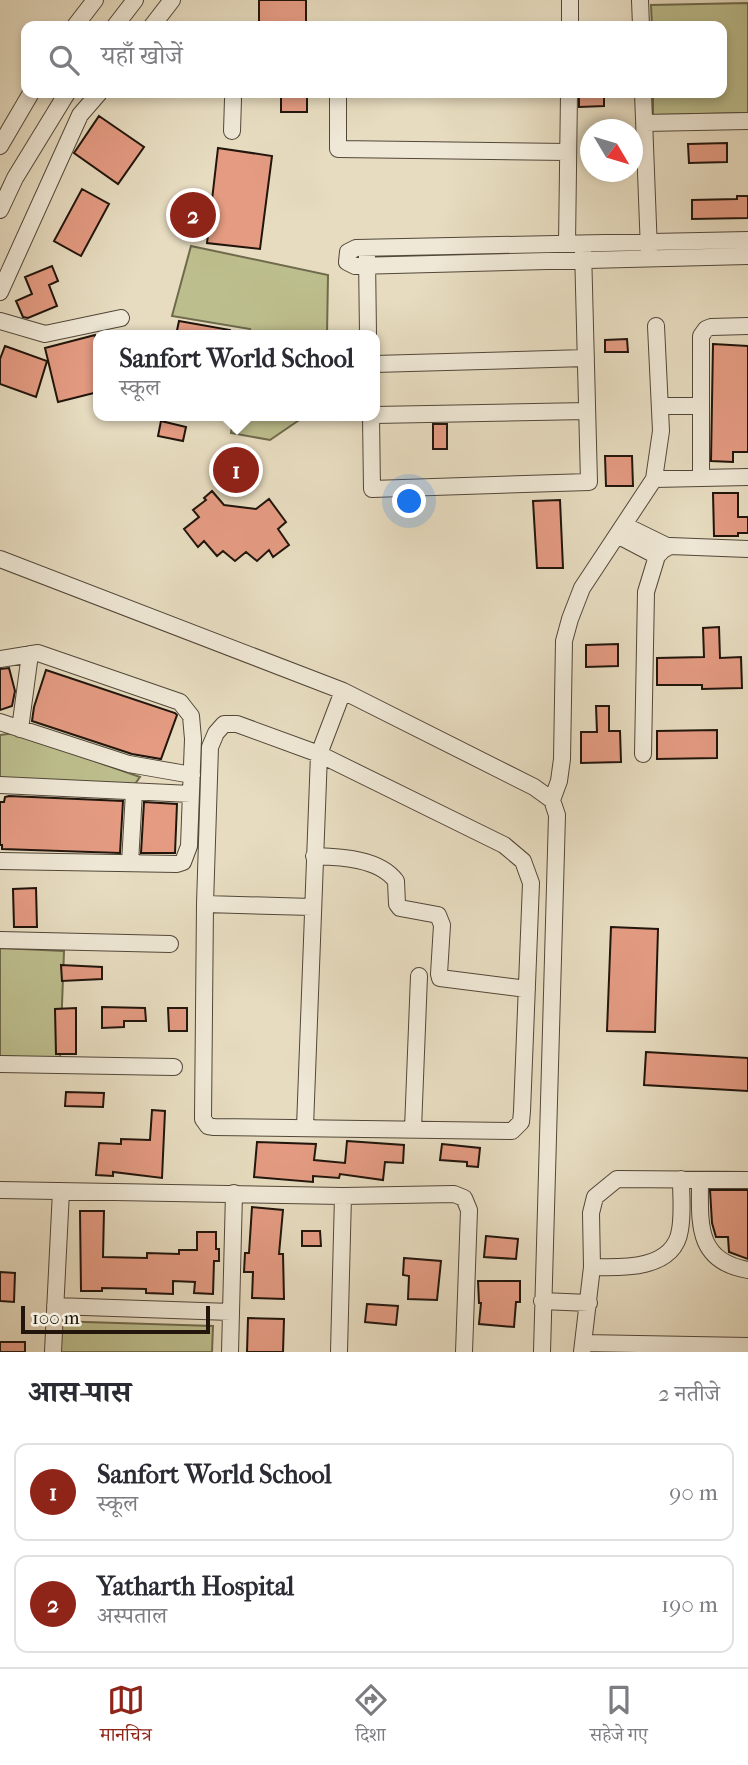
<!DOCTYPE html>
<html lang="hi">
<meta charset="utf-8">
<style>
:root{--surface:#fff;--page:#f7f7f7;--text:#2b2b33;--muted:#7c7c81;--line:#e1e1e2;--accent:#8f2418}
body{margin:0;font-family:"IM FELL French Canon","Noto Serif Devanagari",serif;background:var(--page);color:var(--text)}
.compass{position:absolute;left:580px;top:119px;width:63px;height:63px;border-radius:50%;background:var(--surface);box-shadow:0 4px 10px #0003;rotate:128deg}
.scale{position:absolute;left:21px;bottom:18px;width:189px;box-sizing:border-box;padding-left:7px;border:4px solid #21150c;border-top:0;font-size:19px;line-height:24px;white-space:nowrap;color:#21150c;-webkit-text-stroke:5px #efe8d6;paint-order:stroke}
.you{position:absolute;left:410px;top:502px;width:24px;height:24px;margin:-18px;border:5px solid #fff;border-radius:50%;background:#1a73e8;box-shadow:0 0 0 10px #1a73e833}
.badge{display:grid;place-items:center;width:46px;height:46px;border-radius:50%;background:var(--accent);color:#fff;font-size:23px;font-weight:700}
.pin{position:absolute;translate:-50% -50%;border:4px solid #fff;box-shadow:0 2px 7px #0006}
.popup{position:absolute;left:93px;top:330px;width:287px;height:91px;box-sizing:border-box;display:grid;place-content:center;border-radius:14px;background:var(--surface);filter:drop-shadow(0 2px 5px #0005);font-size:23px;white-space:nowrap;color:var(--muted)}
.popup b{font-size:26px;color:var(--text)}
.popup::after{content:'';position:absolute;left:50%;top:100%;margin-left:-14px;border:14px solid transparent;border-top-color:var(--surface)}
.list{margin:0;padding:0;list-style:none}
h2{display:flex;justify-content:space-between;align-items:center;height:91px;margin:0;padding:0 28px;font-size:30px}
h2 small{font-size:23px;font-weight:400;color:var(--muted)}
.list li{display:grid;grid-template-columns:46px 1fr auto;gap:21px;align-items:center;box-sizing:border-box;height:98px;margin:0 14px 14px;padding:0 14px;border:2px solid var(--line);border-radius:14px}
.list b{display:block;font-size:26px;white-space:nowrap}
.list p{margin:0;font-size:23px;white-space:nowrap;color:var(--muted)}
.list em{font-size:23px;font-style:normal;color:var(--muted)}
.icon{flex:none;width:38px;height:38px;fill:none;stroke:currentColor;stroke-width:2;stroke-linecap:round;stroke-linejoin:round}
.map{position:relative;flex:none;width:748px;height:1352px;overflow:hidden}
.search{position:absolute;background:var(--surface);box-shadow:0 4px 10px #0003;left:21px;right:21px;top:21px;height:77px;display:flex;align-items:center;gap:18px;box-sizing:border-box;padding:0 24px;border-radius:14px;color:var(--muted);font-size:26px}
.sheet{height:315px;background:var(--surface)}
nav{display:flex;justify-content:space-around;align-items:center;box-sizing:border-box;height:98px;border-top:2px solid var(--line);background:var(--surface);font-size:19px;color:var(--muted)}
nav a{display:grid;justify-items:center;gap:4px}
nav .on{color:var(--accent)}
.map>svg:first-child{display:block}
</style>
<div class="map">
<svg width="748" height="1352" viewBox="0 0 748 1352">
<rect width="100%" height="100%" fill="#e7dcc0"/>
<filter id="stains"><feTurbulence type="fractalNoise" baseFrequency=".00286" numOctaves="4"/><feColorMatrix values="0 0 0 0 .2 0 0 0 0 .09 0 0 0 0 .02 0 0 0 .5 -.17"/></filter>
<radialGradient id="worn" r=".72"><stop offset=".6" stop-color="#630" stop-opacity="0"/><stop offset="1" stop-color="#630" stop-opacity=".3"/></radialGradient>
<path fill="#bdbe8d" stroke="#6f6a4c" stroke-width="2" d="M748 3V113L653 115V93H722V26H652L651 5Z
M191 246 328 275 327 335H249L250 329 172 316Z
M234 416H305L270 440 231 433Z
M15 733 140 777 132 788 0 782V735Z
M0 948 64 951 60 1059 0 1056Z
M54 1321 213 1326 212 1352H53Z"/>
<path fill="#e49b82" stroke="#21150c" stroke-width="2" d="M259 0H306V26H259Z
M281 93H307V112H281Z
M579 93H604V106L579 107Z
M99 116 144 147 118 184 74 153Z
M727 143V162L689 163 688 144Z
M218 148 272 156 260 249 207 243Z
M82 189 109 204 81 256 54 241Z
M737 196H748V218L692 219V200L737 199Z
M52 266 58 281 49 285 57 306 28 318 23 317 16 301 32 294 25 277Z
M179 321 230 330V335H176Z
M95 335 98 347V392L58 402 45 348Z
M627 339 628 352H605V340Z
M713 344 748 346V452H733V462L711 461Z
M5 346 47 361 36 397 0 384V359Z
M161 421 186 427 183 441 158 436Z
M433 424H447V449H433Z
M605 456H632L633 486H606Z
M212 491 224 505 256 509 269 499 286 522 278 529 289 545 273 557 269 550 257 561 246 552 235 561 223 551 217 556 204 541 198 547 184 529 199 517 193 510 206 500 204 498Z
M713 493H738V517H748V533H738V536H714Z
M560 500 563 568H537L533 501Z
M719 627 720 658 741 657 742 688 702 689V685H657V658L704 657 703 628Z
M618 644V666L586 667V645Z
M9 668 15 691 12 706 0 710V669Z
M46 670 175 713 177 715 161 759 132 754 32 721 34 707Z
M596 706H609V731H620L621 762 581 763V732H597Z
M717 730V758L657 759V731Z
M9 796 123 801 120 853 2 849V845H0V802H4L5 797Z
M144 802 177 804 175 853H141Z
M36 888 37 927H14L13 889Z
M611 927 658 929 655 1032 607 1031Z
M61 965 102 967V979L62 981Z
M102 1007 145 1008 146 1021H124V1027L102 1028Z
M76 1008V1054H56L55 1009Z
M168 1008H187V1031H169Z
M646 1052 748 1058V1091L644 1085Z
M66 1092 104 1093 103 1107 65 1106Z
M152 1110 165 1111 162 1178 113 1172V1176L96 1175 99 1143 121 1144V1139L150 1140Z
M347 1141 404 1145 403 1163 385 1162 383 1180 340 1174 339 1178 313 1176V1182L254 1177 257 1142 316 1144 314 1160 345 1163Z
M442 1144 480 1148 478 1167 467 1166V1162L440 1160Z
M710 1190H748V1259L729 1252 728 1237H716L712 1223Z
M252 1207 283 1210 279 1254H283L284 1299 252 1298 253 1272H244L245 1253H249Z
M80 1211H104L103 1257 147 1258V1253L179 1254V1250H197V1232H216V1249H219V1261H214L213 1294 194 1293 195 1282 173 1281V1294L146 1293V1289L102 1288V1291H81Z
M302 1231H320L321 1246H302Z
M486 1236 518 1239 516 1259 484 1257Z
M404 1258 441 1261 437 1300 408 1299 409 1276 403 1275Z
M0 1272 15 1273 14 1302 0 1301Z
M478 1281H520V1302H516L514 1327 479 1324 481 1303H479Z
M367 1304 398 1306 396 1325 365 1322Z
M248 1318 284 1319 283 1352H247Z
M0 1342H25V1352H0Z"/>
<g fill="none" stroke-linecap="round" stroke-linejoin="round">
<defs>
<path id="minor" d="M640 0 641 26
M75 26 95 0
M115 26 135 0
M152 26 172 0
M570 26V0
M338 93V149L568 152
M643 93 649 251
M644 123 748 121
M232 131 233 99
M0 146 31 93
M0 210 15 178 67 93
M748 240 356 248 348 252 347 262 355 266 748 256
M567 244 569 93
M367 257 368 335
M0 292 80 115 99 93
M0 321 45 334 121 318
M374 364 586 358
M660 406H701
M374 415 587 411
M371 416 372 489 589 482 583 249
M701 478V336L706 329 711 327 748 326
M654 479 748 477
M624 525 667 546
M617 535 657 556
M0 559 343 691 534 787 552 800 557 815 542 1352
M0 659 38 653 180 702 191 716 193 739 189 846 183 862 177 864 0 861
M0 722 129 764 192 775
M224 724H237L319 754 504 845 523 861 531 883 522 1111 521 1122 512 1131 214 1127 208 1126 203 1119 205 904 210 747 216 733Z
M20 729 30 654
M643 754 646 592 657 556 663 550 670 546 748 549
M0 785 191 794
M552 800 559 781 562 759 564 641 570 619 582 588 654 479 661 431 656 326
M314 856C340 857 379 858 396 881L397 904 400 908 438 915 442 925 439 974 440 978 527 989
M130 863 134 792
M205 904 312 907
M0 940 170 944
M0 1064 174 1067
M305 1127 319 754 343 691
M413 1129 419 976
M700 1180C700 1222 695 1261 748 1270
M0 1190 343 1196 454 1194 464 1198 469 1210 464 1352
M592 1267C622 1268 674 1270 680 1230 683 1213 681 1196 681 1179
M542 1301 589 1303
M55 1306 231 1312
M583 1343 748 1346
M53 1352 61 1191
M230 1352 234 1193
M339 1352 343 1196
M582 1352 592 1267 591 1213 595 1197 617 1179 748 1180"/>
</defs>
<use href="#minor" stroke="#524739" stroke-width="18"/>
<use href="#minor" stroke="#efe8d6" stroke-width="16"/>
</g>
<rect width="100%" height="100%" filter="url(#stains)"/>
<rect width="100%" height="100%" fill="url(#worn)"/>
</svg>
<svg class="compass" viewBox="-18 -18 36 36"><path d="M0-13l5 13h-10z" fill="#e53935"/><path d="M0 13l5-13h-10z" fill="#7c7c81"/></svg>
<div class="scale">100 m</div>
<div class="you"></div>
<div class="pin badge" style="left:236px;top:470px">1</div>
<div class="popup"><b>Sanfort World School</b>स्कूल</div>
<div class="pin badge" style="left:193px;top:215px">2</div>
<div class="search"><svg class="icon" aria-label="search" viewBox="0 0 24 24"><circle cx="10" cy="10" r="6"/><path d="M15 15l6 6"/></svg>यहाँ खोजें</div>
</div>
<section class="sheet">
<h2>आस-पास<small>2 नतीजे</small></h2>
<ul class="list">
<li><span class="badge">1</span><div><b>Sanfort World School</b><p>स्कूल</p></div><em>90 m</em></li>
<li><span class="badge">2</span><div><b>Yatharth Hospital</b><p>अस्पताल</p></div><em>190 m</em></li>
</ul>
</section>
<nav>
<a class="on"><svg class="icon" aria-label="map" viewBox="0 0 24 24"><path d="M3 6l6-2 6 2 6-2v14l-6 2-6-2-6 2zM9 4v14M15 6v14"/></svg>मानचित्र</a>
<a><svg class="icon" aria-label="directions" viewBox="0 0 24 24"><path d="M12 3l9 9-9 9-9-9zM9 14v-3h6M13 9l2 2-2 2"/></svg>दिशा</a>
<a><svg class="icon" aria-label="saved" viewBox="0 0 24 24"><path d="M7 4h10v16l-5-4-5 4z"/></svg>सहेजे गए</a>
</nav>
